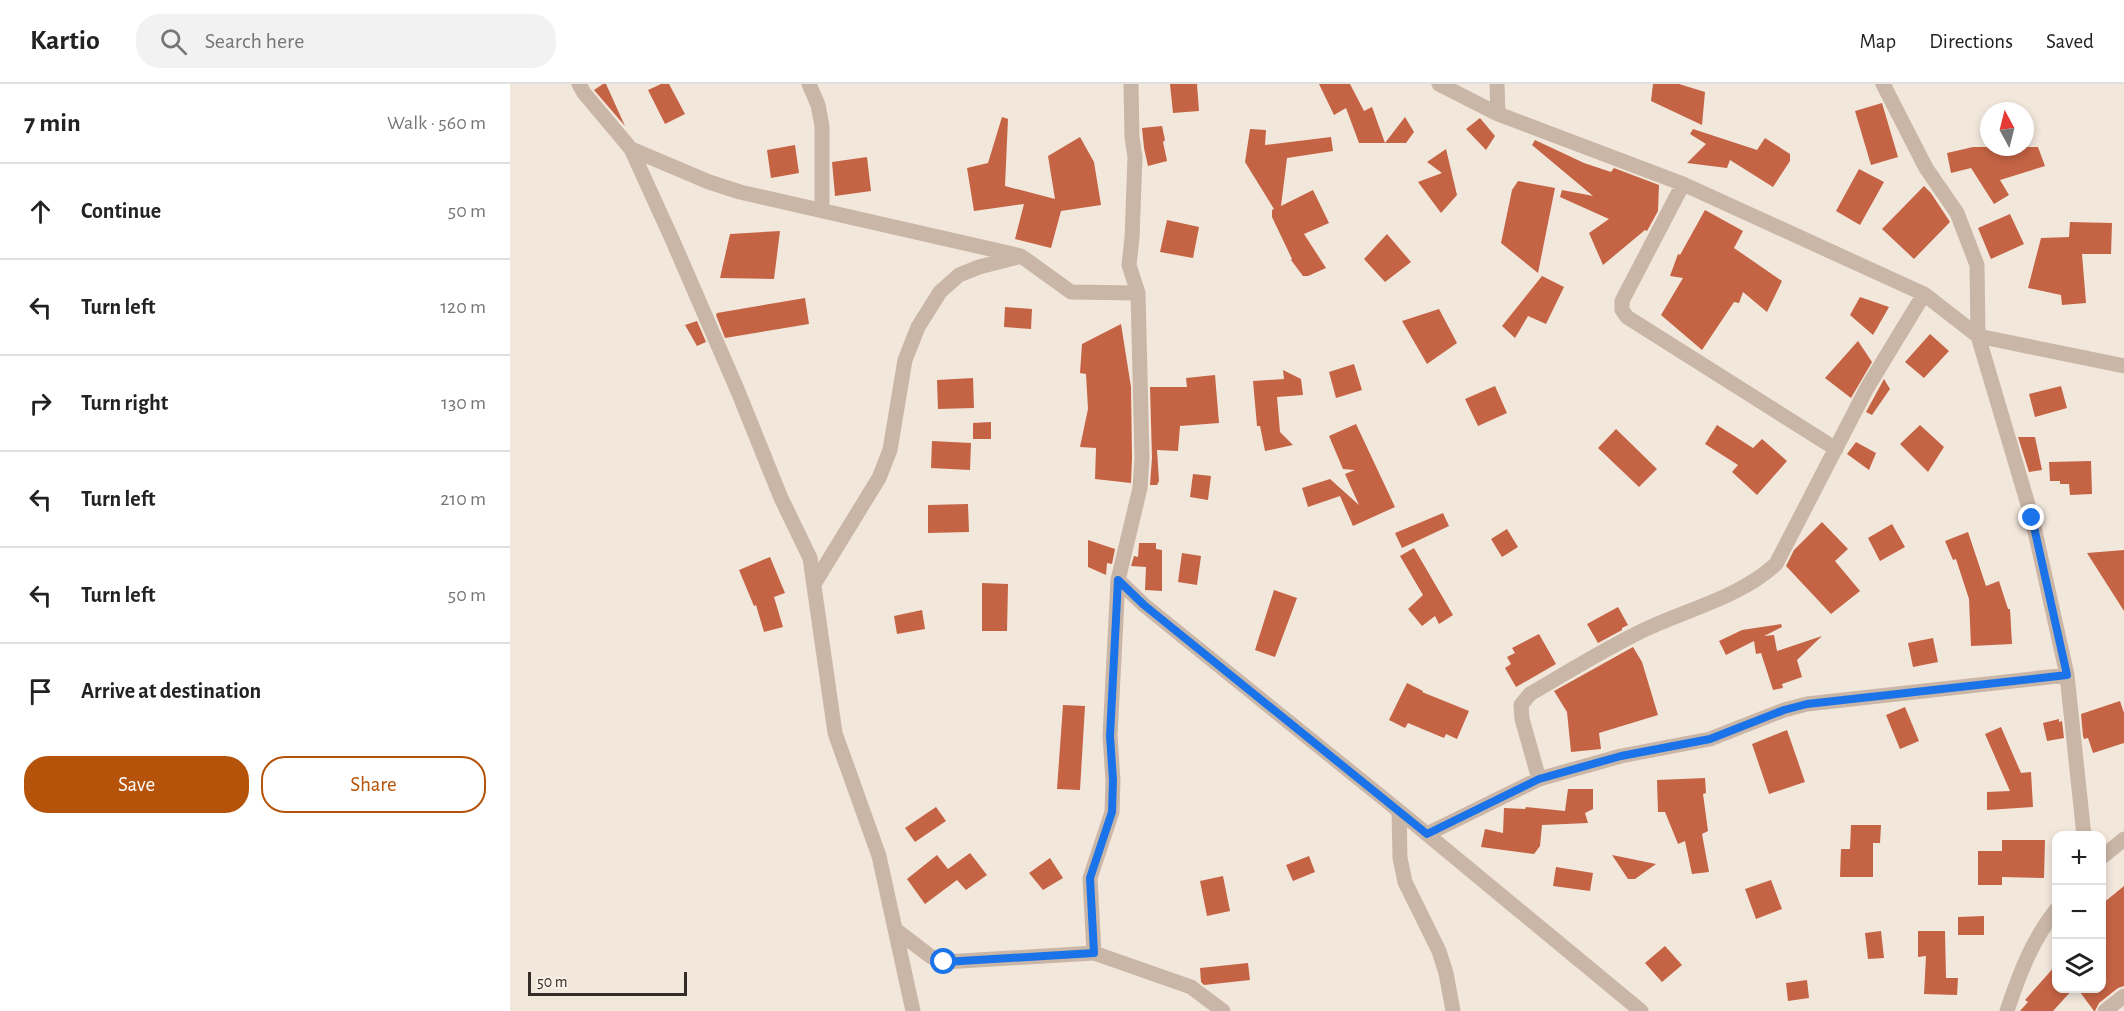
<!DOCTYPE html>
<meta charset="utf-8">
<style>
:root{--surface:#fff;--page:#f2f2f2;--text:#222;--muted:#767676;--line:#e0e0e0;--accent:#b45309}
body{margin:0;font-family:"Alegreya Sans",sans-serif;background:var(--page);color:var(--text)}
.controls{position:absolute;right:18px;bottom:18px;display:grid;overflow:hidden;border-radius:12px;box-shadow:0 3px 9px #0003}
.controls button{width:54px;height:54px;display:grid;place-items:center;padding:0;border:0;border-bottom:2px solid var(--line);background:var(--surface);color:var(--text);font:30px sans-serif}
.compass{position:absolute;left:1470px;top:18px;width:54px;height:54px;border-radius:50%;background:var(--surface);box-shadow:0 3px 9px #0003;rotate:353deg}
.scale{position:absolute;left:18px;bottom:15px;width:159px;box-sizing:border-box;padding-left:6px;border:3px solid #362c27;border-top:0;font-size:16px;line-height:21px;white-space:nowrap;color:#362c27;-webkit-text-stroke:4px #f9f1e7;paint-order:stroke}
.stop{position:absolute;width:18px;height:18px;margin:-14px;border:4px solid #1a73e8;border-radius:50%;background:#fff}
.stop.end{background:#1a73e8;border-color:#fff;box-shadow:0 2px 6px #0008}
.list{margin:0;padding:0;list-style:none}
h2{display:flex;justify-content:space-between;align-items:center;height:78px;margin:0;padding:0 24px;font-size:26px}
h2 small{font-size:20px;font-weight:400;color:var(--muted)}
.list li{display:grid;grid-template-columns:39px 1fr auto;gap:18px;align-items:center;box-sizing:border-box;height:96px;padding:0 24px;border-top:2px solid var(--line)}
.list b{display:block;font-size:22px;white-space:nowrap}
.list em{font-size:20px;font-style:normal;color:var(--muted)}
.actions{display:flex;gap:12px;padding:18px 24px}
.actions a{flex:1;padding:14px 0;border:2px solid var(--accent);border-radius:24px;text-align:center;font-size:21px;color:var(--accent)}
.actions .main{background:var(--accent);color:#fff}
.icon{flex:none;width:33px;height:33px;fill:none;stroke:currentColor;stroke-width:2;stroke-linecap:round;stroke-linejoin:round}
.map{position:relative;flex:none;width:1614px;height:927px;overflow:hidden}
header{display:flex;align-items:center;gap:36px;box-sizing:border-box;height:84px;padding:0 30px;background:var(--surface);border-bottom:2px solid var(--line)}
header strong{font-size:28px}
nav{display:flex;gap:33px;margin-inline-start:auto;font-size:21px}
.search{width:420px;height:54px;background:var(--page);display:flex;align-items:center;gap:15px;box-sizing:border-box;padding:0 21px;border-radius:24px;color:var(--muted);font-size:22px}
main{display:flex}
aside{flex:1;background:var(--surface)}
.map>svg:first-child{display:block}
</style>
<header>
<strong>Kartio</strong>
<div class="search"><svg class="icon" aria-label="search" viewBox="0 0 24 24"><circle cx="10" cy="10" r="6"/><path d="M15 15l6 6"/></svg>Search here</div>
<nav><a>Map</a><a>Directions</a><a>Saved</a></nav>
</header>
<main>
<aside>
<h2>7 min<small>Walk · 560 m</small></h2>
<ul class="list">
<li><svg class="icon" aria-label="ahead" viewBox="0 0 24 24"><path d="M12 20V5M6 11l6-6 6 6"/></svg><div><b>Continue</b></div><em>50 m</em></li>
<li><svg class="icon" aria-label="left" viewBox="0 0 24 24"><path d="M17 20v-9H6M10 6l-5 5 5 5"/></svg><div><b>Turn left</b></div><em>120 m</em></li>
<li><svg class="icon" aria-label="right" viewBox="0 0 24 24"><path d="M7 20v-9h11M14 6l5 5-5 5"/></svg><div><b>Turn right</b></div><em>130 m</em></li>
<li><svg class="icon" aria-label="left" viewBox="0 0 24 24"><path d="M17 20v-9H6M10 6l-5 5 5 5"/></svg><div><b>Turn left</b></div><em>210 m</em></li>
<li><svg class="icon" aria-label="left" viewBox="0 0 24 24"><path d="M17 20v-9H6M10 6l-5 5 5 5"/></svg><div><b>Turn left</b></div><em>50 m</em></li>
<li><svg class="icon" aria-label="arrive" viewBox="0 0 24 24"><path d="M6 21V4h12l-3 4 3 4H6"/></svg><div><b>Arrive at destination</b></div></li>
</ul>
<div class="actions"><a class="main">Save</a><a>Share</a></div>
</aside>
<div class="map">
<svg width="1614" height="927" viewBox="0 0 1614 927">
<rect width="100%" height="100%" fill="#f2e7db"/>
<path fill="#c56345" d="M93 0H96L115 42 84 6Z
M151 0H159L175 30 155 40 138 6Z
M660 0H687L689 27 663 29Z
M809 0H840L854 27 862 23 875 59 895 33 904 48 896 59H849L836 24 824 31Z
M1143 0H1169L1195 8 1192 41 1141 17Z
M1372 19 1388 73 1361 81 1345 27Z
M492 33 498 35 495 102 545 115 538 72 570 53 584 78 591 121 551 127 541 164 505 155 514 120 464 127 457 84 478 79Z
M970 34 985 52 976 66 956 45Z
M652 42 655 56 653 58 657 77 638 82 634 64 632 44Z
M740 45 756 46 755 61 821 53 823 67 777 74 771 122 803 106 819 139 794 150 816 184 798 192H793L781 176 782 175 762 133V126L764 125 735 78Z
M1183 45 1247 66 1255 54 1280 70V77L1263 103 1220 76 1217 84 1177 79 1196 60 1180 50Z
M1025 56 1074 79 1101 88 1104 84 1149 101 1148 127 1137 147 1135 146 1093 181 1079 149 1099 135 1050 113 1052 106 1083 112 1022 61Z
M285 61 289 89 261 94 257 66Z
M1463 63H1528L1535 82 1490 96 1499 111 1484 120 1461 84 1441 89 1437 69Z
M936 65 947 111 931 129 908 98 932 89 917 78Z
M357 73 361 107 325 112 322 78Z
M1349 85 1374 98 1350 141 1326 127Z
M1008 97 1045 104 1028 189 991 159 1002 106Z
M1414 102 1421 109 1440 138 1404 175 1372 145Z
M1195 126 1233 147 1224 164 1272 197 1257 228 1233 208 1229 219 1224 218 1192 266 1151 231 1173 194 1160 192 1168 170 1170 171Z
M1500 130 1514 160 1481 175 1468 144Z
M657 136 689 143 683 174 650 168Z
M1560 138 1602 139 1601 170H1572L1576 219 1552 221 1551 211 1518 204 1531 154 1559 153Z
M270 147 264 195 210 194 220 150Z
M877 150 901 178 875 198 854 175Z
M1032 192 1054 203 1036 240 1018 232 1005 254 992 242Z
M1350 213 1379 223 1363 251 1340 231Z
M295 214 299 240 215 254 206 231 207 229Z
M495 223 522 225 521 245 494 243Z
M929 225 947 259 917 280 892 237Z
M187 237 196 258 187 262 175 241Z
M611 240 621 303 622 374 621 399 585 395 586 364 570 363 578 325 576 290 570 289 572 260Z
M1420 250 1439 267 1414 294 1395 278Z
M1348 257 1362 278 1341 314 1315 294Z
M844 280 852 306 826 314 819 288Z
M773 286 791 295 793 311 767 313 770 348 783 361 755 367 750 342H747L743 297 774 295Z
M705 291 709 339 670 342 668 367 647 366 649 397 647 401H640L642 374 640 303H677L676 294Z
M463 294 464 324 428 325 427 296Z
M1374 295 1380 305 1362 331 1356 328Z
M985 302 997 329 968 342 955 315Z
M1551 302 1557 324 1525 333 1519 310Z
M481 338V355H463V339Z
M846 340 885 423 843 442 830 412 798 423 792 404 820 395 849 421 835 390 845 386 833 385 819 352Z
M1207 341 1243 364 1252 355 1277 377 1247 411 1222 388 1228 381 1195 360Z
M1410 341 1434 363 1418 388 1390 360Z
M1106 345 1147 385 1129 403 1088 364Z
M1508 353H1525L1532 386 1519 388Z
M422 357 461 359 460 386 421 384Z
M1346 358 1366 369 1359 386 1337 370Z
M1581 377 1582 410 1560 411 1559 400H1550V397H1540L1539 378Z
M683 390 701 392 698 416 680 413Z
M458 420 459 448 418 449V421Z
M933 429 939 442 892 464 885 449Z
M1312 438 1338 465 1325 477 1350 507 1321 530 1276 482 1284 466Z
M1382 440 1395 463 1370 477 1358 454Z
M997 445 1008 463 992 473 981 455Z
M1458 448 1476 502 1489 497 1498 525H1500L1502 560 1461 562 1459 515 1446 475 1443 476 1435 457Z
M578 456 605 465 602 480 597 479 596 491 578 483Z
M629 459H646V465L652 466V507L635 506 636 483 621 482 624 472 628 473Z
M904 464 943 531 929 540 925 532 912 542 898 525 913 511 890 472Z
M1614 466V527L1577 469Z
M672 469 691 472 687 501 668 498Z
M260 473 275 509 264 513 273 543 254 548 246 521 244 522 229 486Z
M472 499 498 500 497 547H472Z
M764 506 787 514 765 573 745 566Z
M1108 523 1118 541 1112 544V546L1088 559 1077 540Z
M412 526 415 545 387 550 384 532Z
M1271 540 1272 543 1254 552 1264 551 1267 567 1312 552 1287 576 1292 593 1272 600 1273 604 1263 606 1251 569 1246 570 1244 557 1216 571 1209 557 1232 546Z
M1029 550 1046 580 1006 603 995 584 1001 580 997 573 1005 569 1002 564Z
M1423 554 1428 578 1403 583 1398 559Z
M1123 563 1132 578 1148 631 1089 649 1091 665 1061 668 1057 628 1044 607Z
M897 599 913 607 912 608 959 627 947 655 936 650 934 654 898 639 895 644 879 636Z
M1610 617 1614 629V659L1583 669 1578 654 1574 655 1573 652 1571 630Z
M553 621 575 622 570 706 547 705Z
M1395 623 1409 657 1390 665 1376 631Z
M1549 635V638L1552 637 1554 654 1537 657 1533 639Z
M1491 643 1511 689 1521 688 1523 723 1477 726V708L1500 707 1475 650Z
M1277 646 1295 698 1259 710 1242 660Z
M1195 694 1196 709 1193 710 1198 747 1192 750 1199 788 1182 790 1175 757 1168 760 1155 728H1148L1147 696Z
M1058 705H1083V725L1075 729 1078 739 1032 741 1030 762 1024 770 971 763 975 745 993 749 994 724 1015 725 1016 723 1055 727Z
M426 723 436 737 405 758 395 744Z
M1341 741H1371L1370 759H1363V793H1330L1331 765H1340Z
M1492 756H1535L1534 794 1492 793V801H1468V767H1492Z
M460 769 477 791 456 806 447 796 415 820 397 795 427 771 438 785Z
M1102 771 1146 780 1125 795H1118Z
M799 772 805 788 783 797 776 781Z
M540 774 553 794 533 806 519 789Z
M1046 783 1083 789 1080 807 1043 802Z
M713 792 720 827 697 832 690 797Z
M1261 796 1272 825 1246 835 1235 805Z
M1614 802V902L1608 904 1589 919 1585 927H1584L1567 904H1592V820Z
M1474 832V851H1448V833Z
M1371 847 1374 874 1358 875 1355 849Z
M1408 847H1435L1436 894H1448L1447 911 1414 910 1416 872 1408 873Z
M1155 862 1172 881 1152 898 1135 879Z
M738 879 740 896 694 901 691 898 690 884Z
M1546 881V904H1564L1543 927H1510L1518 918 1515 916Z
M1297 896 1299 914 1278 917 1276 899Z"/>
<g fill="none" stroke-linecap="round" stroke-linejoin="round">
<path stroke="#cab6a7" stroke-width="15" d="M69 0 74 9 121 65 162 155 227 305 271 414 300 474 325 649 369 772 403 927
M299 0 308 21 312 42V127
M929 0 988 30 1173 100 1414 210 1468 252 1614 282
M987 0 988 30
M1373 0 1416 84 1447 129 1467 181 1468 252 1522 434 1557 591 1574 752
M121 65 199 98 230 108 511 172 561 208 628 209
M1173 100 1112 217V226L1117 233 1326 365
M608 496 634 521 889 727 1131 927
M304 500 369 394 380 366 395 276 408 243 430 208 449 191 469 183 508 173
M1029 695 1012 635 1011 621 1020 610C1058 588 1096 564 1136 545 1179 525 1230 513 1266 480L1357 304 1414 210
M889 727 890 774 895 798 929 867 936 889 943 927
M917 750 1029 695 1111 672 1200 655 1274 626 1297 620 1557 591
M1592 773 1614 755
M386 846 420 872 434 878 584 869 681 903 713 927
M584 869 580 794 602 728 603 696 600 652 608 496 630 404 632 374 628 209 619 181 622 154 625 73 622 53 621 0
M1497 927C1509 891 1522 856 1546 826
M1595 927 1614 912"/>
</g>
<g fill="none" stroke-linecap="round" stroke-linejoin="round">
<path stroke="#1a73e8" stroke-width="8" d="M434 878 584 869 580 794 602 728 603 696 600 652 608 496 634 521 917 750 1029 695 1111 672 1200 655 1274 626 1297 620 1557 591 1522 434"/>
</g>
</svg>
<div class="controls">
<button>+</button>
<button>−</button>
<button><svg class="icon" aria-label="layers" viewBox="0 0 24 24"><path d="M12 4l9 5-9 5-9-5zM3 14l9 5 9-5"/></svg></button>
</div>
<svg class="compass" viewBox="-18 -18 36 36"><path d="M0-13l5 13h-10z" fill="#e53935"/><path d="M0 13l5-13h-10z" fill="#767676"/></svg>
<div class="scale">50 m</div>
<div class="stop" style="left:434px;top:878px"></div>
<div class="stop end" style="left:1522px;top:434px"></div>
</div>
</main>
